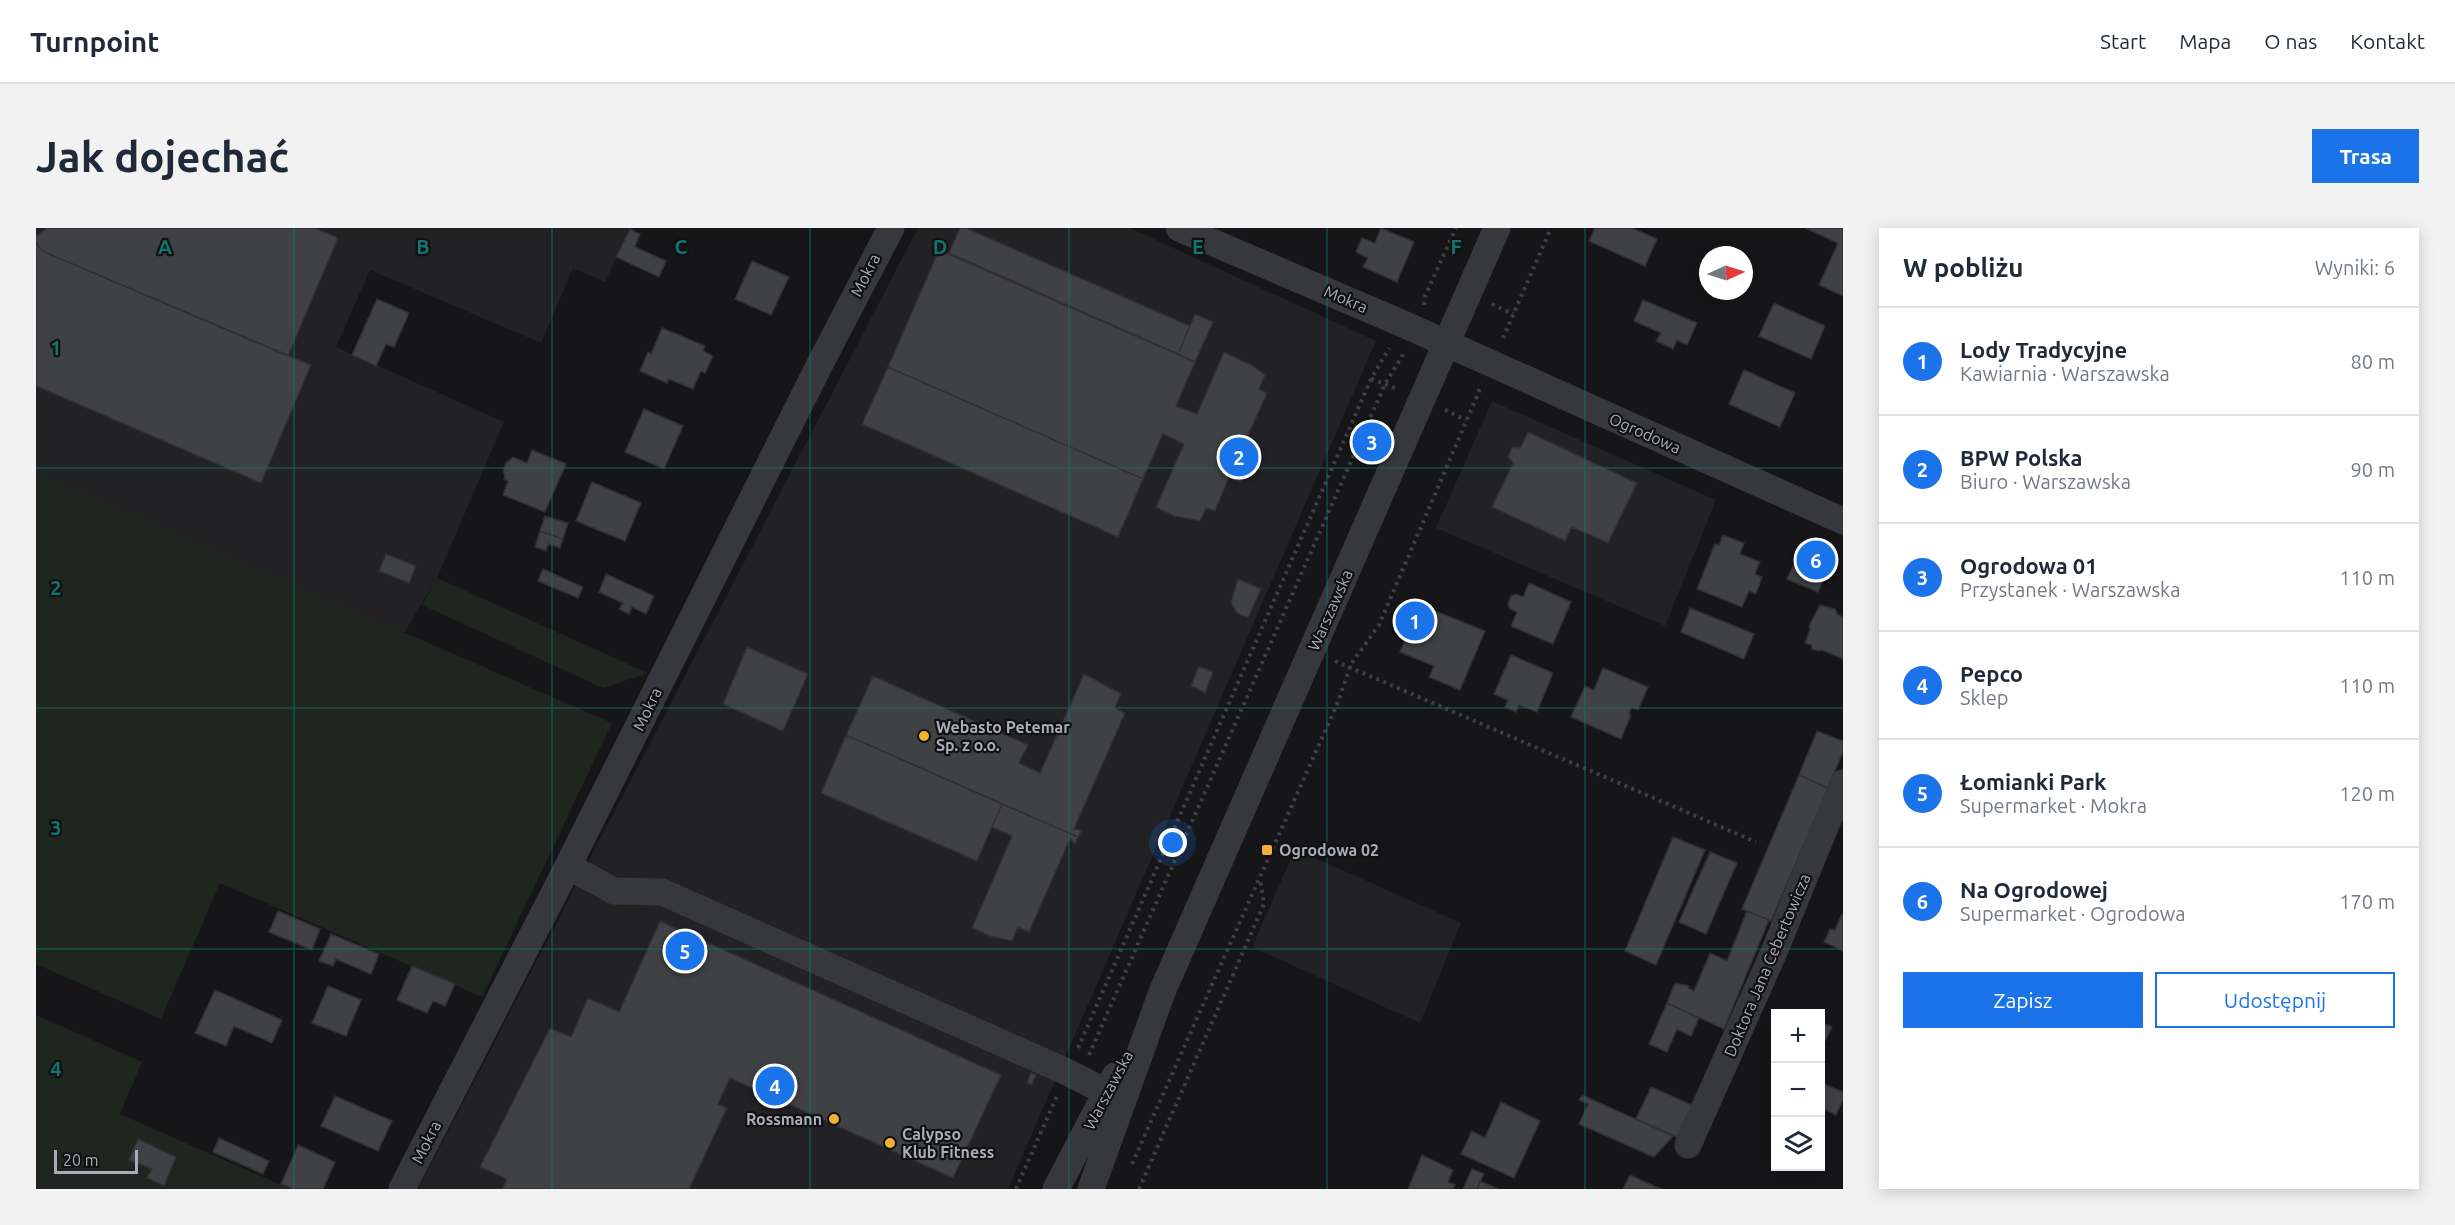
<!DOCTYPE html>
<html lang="pl">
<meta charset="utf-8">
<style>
:root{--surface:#fff;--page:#f2f2f3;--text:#1f2937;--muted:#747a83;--line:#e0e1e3;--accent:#1a73e8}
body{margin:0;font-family:Ubuntu,sans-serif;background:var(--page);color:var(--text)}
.controls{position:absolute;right:18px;bottom:18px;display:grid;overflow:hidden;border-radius:0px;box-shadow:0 3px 15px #0003}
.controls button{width:54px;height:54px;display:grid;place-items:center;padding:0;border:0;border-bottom:2px solid var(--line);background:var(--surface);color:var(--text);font:30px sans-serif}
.compass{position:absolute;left:1663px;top:18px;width:54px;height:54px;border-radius:50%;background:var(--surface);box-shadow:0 3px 15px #0003;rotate:86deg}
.scale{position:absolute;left:18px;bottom:15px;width:84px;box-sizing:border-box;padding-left:6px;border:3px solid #a8adb8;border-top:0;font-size:16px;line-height:21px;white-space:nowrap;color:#a8adb8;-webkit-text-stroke:4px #111113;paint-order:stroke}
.you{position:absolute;left:1137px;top:615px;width:21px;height:21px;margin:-15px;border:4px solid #fff;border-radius:50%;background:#1a73e8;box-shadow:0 0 0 9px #1a73e833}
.badge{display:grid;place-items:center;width:39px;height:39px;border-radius:50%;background:var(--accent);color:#fff;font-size:20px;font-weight:700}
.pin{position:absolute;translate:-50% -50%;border:3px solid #fff;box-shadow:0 2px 6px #0006}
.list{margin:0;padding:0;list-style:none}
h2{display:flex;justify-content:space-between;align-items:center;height:78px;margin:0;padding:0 24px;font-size:26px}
h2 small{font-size:20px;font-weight:400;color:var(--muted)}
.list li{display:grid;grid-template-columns:39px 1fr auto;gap:18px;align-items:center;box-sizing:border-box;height:108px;padding:0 24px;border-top:2px solid var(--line)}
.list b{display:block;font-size:22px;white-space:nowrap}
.list p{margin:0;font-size:20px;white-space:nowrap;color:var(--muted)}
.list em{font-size:20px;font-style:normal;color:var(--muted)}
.actions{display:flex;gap:12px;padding:18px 24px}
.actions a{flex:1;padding:14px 0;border:2px solid var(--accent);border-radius:0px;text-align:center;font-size:21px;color:var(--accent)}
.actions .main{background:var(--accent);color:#fff}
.icon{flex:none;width:33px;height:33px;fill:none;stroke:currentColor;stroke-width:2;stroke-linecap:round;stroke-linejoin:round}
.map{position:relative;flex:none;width:1807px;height:961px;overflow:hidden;border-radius:0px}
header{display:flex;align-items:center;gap:36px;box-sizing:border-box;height:84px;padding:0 30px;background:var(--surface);border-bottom:2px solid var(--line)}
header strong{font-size:28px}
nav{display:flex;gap:33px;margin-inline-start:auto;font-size:21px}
.intro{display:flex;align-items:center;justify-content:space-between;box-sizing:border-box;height:144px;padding:0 36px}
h1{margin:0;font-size:42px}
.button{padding:15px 27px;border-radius:0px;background:var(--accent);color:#fff;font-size:21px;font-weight:700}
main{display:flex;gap:36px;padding:0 36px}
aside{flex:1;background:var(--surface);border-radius:0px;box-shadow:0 3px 15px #0003}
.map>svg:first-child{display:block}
</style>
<header>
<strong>Turnpoint</strong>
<nav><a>Start</a><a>Mapa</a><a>O nas</a><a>Kontakt</a></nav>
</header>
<div class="intro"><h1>Jak dojechać</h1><a class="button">Trasa</a></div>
<main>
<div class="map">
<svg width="1807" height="961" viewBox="0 0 1807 961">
<rect width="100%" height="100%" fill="#161618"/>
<path fill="#222225" d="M0 0H594L569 54 537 40 505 115 334 42 300 119 468 194 401 350 368 405 0 245Z
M882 0H1094L1340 113 972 961H382Z
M1456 173 1680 272 1629 398 1400 300Z
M1259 621 1425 695 1384 795 1216 719Z"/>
<path fill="#1e261f" d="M0 244 576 495 446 769 184 655 125 791 0 736Z
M401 350 612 445 567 460 386 377Z
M0 787 106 834 84 886 254 961H0Z"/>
<path fill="#404145" stroke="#303034" stroke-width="1.5" d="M11 0H279L302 10 252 128 6 23 0 14V8Z
M924 0H930L1154 98 1142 126 913 25Z
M1345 0 1378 14 1361 54 1327 39 1332 30 1320 24 1326 10 1339 15Z
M1559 0H1596L1621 11 1609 38 1553 13Z
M1769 0H1807V68L1783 57 1802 15Z
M594 1 604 6 599 19 630 33 623 49 580 29Z
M0 14 6 23 275 137 225 255 0 158Z
M903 22 1159 134 1140 178 1161 186 1188 124 1217 138 1229 147 1223 161 1231 165 1205 223 1217 229 1205 255 1193 249 1179 283 1170 280 1164 293 1138 288 1120 279 1148 216 1127 206 1107 251 852 139Z
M716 33 753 49 735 87 699 71Z
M341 71 373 85 358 119 350 116 340 138 316 127Z
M1607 72 1661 95 1651 117 1641 112 1637 121 1620 113 1625 105 1598 93Z
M1738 75 1789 98 1775 131 1723 108Z
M1159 86 1177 94 1159 134 1142 126Z
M626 100 669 118 667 123 677 128 669 145 665 143 657 161 633 151 631 155 604 143 612 124 615 126Z
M852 139 1107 251 1082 309 826 196Z
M1708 142 1759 165 1744 199 1693 176Z
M608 181 647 198 628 241 589 224Z
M1492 204 1601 255 1572 315 1536 299 1529 313 1456 279 1477 235 1472 229 1476 219 1484 220Z
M496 222 530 236 509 284 467 267 472 253 468 251 469 248 467 243 470 235 477 229 491 235Z
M556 254 605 275 589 313 540 293Z
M509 288 532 295 527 311 504 303Z
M504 303 527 311 524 320 512 316 510 323 499 319Z
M1687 307 1708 315 1704 326 1724 334 1719 346 1726 349 1720 366 1713 363 1706 379 1661 361 1679 316 1683 317Z
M1765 321 1795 335 1782 364 1751 351Z
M350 326 380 338 373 355 343 343Z
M507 341 547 359 542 370 502 353Z
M570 346 618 368 610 386 596 379 593 386 583 381 587 375 563 364Z
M1202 351 1225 361 1212 390 1201 385 1195 375Z
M1493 355 1535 374 1517 416 1475 398 1481 384 1474 381 1472 376 1475 368 1480 366 1487 369Z
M1384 377 1449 403 1424 462 1393 449 1398 438 1364 424Z
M1784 377 1799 381 1802 387 1807 389V431L1786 422 1782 423 1776 421 1775 417 1769 415 1774 401 1773 398Z
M1654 380 1718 406 1708 431 1645 404Z
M711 419 772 446 747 503 687 476Z
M1475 427 1517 445 1501 484 1483 477 1480 484 1469 479 1472 472 1458 466Z
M1163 438 1177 444 1169 465 1155 458Z
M1567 440 1612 459 1602 482 1596 479 1593 486 1595 487 1585 511 1535 489 1549 458 1558 462Z
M1048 446 1082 464 1085 466 1079 480 1089 485 1038 601 1046 602 1042 609 810 507 837 448 992 517 983 535 1004 545Z
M1781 503 1807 513V524L1792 560 1763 547Z
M810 507 966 576 941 633 785 565Z
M1763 547 1792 560 1735 693 1706 681Z
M966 576 1042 609 1039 616 1034 611 993 704 982 699 976 713 954 708 936 700 976 608 956 599Z
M1637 609 1669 622 1620 737 1589 723Z
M1674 624 1701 635 1670 706 1643 694Z
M242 683 284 701 276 722 233 704Z
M1711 683 1733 692 1688 801 1631 775 1639 755 1653 758 1652 760 1658 763 1674 725 1691 733Z
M1806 686 1807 687V723L1788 714 1794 701 1799 702Z
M624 693 965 847 917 950 694 850 682 876 691 880 653 961H466L471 951 444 939 514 800 535 809 552 770 583 784Z
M295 706 343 726 335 746 300 731 297 738 283 733Z
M376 738 419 756 409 778 397 773 391 785 361 772Z
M292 758 325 772 310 808 276 795Z
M179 762 246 792 236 815 198 798 190 818 159 805Z
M1631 775 1663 790 1655 808 1641 801 1631 824 1613 816Z
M1784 794 1796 799 1785 822 1789 823 1784 833Z
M995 845 1000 847 996 857 991 855Z
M1784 854 1807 864V872L1800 887 1784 880Z
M1615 859 1656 877 1641 909 1600 891Z
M1546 867 1555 871 1637 908 1618 929 1543 896 1552 876 1543 872Z
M299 868 356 893 342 923 285 898Z
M1465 874 1504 893 1478 950 1425 926 1436 903 1449 910Z
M183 910 233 933 227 946 177 924Z
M102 911 140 929 128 958 111 950 116 941 93 932Z
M262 917 299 934 287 961H257L245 956Z
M1386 927 1417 942 1412 954 1419 957 1417 961H1372Z
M1436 941 1448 946 1441 961H1427Z
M1594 947 1625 961H1587Z
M1444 953 1463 961H1441Z"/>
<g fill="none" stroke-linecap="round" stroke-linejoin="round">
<path stroke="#3d3f44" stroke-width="4" stroke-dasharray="3 4.5" stroke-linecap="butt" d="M1456 76 1477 86
M1388 77 1389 68 1420 0
M1467 110 1515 0
M1335 151 1362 161
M1409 182 1430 192
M1299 433 1720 614
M1042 820 1335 151 1353 120
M1053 827 1349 156 1368 125
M1096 936 1302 474 1315 436 1343 397 1444 161
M980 961 1021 868
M1103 961 1228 676 1224 650"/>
<path stroke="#37383d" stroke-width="27" d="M1143 0 1365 95 1807 293
M532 638 578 663 626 664 1031 844 1070 864
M1652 917 1738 724 1807 555
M366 961 532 638 786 132 855 0
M1020 961 1079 848
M1055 961 1126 764 1461 0"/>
</g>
<path fill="none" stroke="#0f766e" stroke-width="1.5" stroke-opacity="0.55" d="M258 0V961M516 0V961M774 0V961M1033 0V961M1291 0V961M1549 0V961M0 240H1807M0 480H1807M0 721H1807"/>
<g fill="#f2b134" stroke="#111113" stroke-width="2">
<circle cx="888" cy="508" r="6"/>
<rect x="1225" y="616" width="12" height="12" rx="3"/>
<circle cx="798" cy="891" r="6"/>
<circle cx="854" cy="915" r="6"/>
</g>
<g text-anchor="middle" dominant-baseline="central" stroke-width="4.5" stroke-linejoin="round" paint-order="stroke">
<g font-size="16" fill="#a8adb8" stroke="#111113">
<text transform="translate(829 47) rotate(-63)">Mokra</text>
<text transform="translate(1310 71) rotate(23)">Mokra</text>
<text transform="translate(1609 205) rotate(24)">Ogrodowa</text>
<text transform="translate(1294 382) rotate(-66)">Warszawska</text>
<text transform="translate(611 481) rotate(-64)">Mokra</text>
<text transform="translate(1731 737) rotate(-67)">Doktora Jana Cebertowicza</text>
<text transform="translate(1072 862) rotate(-62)">Warszawska</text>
<text transform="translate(390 914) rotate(-63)">Mokra</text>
</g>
<g font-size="16" font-weight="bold" fill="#a8adb8" stroke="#111113" text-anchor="start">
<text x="900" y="499">Webasto Petemar<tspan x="900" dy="18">Sp. z o.o.</tspan></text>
<text x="1243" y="622">Ogrodowa 02</text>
<text x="786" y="891" text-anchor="end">Rossmann</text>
<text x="866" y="906">Calypso<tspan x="866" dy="18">Klub Fitness</tspan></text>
</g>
</g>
<g font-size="20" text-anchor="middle" font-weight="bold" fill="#0f766e" stroke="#111113" stroke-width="4.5" stroke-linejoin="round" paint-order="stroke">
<text x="129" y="26">A</text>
<text x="387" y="26">B</text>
<text x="645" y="26">C</text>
<text x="904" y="26">D</text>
<text x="1162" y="26">E</text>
<text x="1420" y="26">F</text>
<text x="20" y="127">1</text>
<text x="20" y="367">2</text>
<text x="20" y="607">3</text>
<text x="20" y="848">4</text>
</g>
</svg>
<div class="controls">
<button>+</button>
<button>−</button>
<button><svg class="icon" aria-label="layers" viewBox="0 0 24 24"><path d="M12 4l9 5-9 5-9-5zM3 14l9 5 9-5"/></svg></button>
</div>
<svg class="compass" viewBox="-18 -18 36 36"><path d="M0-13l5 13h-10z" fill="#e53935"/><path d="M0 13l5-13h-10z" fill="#747a83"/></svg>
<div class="scale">20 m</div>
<div class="you"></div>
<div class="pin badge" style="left:1379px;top:393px">1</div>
<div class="pin badge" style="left:1203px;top:229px">2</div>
<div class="pin badge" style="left:1336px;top:214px">3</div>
<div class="pin badge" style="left:739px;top:858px">4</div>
<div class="pin badge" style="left:649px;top:723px">5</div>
<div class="pin badge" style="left:1780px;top:332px">6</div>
</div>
<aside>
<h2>W pobliżu<small>Wyniki: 6</small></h2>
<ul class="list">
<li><span class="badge">1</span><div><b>Lody Tradycyjne</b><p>Kawiarnia · Warszawska</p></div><em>80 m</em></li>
<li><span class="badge">2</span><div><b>BPW Polska</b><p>Biuro · Warszawska</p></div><em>90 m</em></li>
<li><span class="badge">3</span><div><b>Ogrodowa 01</b><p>Przystanek · Warszawska</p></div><em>110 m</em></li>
<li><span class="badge">4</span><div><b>Pepco</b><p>Sklep</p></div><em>110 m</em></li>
<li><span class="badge">5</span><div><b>Łomianki Park</b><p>Supermarket · Mokra</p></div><em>120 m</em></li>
<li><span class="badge">6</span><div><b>Na Ogrodowej</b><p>Supermarket · Ogrodowa</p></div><em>170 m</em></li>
</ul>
<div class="actions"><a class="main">Zapisz</a><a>Udostępnij</a></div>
</aside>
</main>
